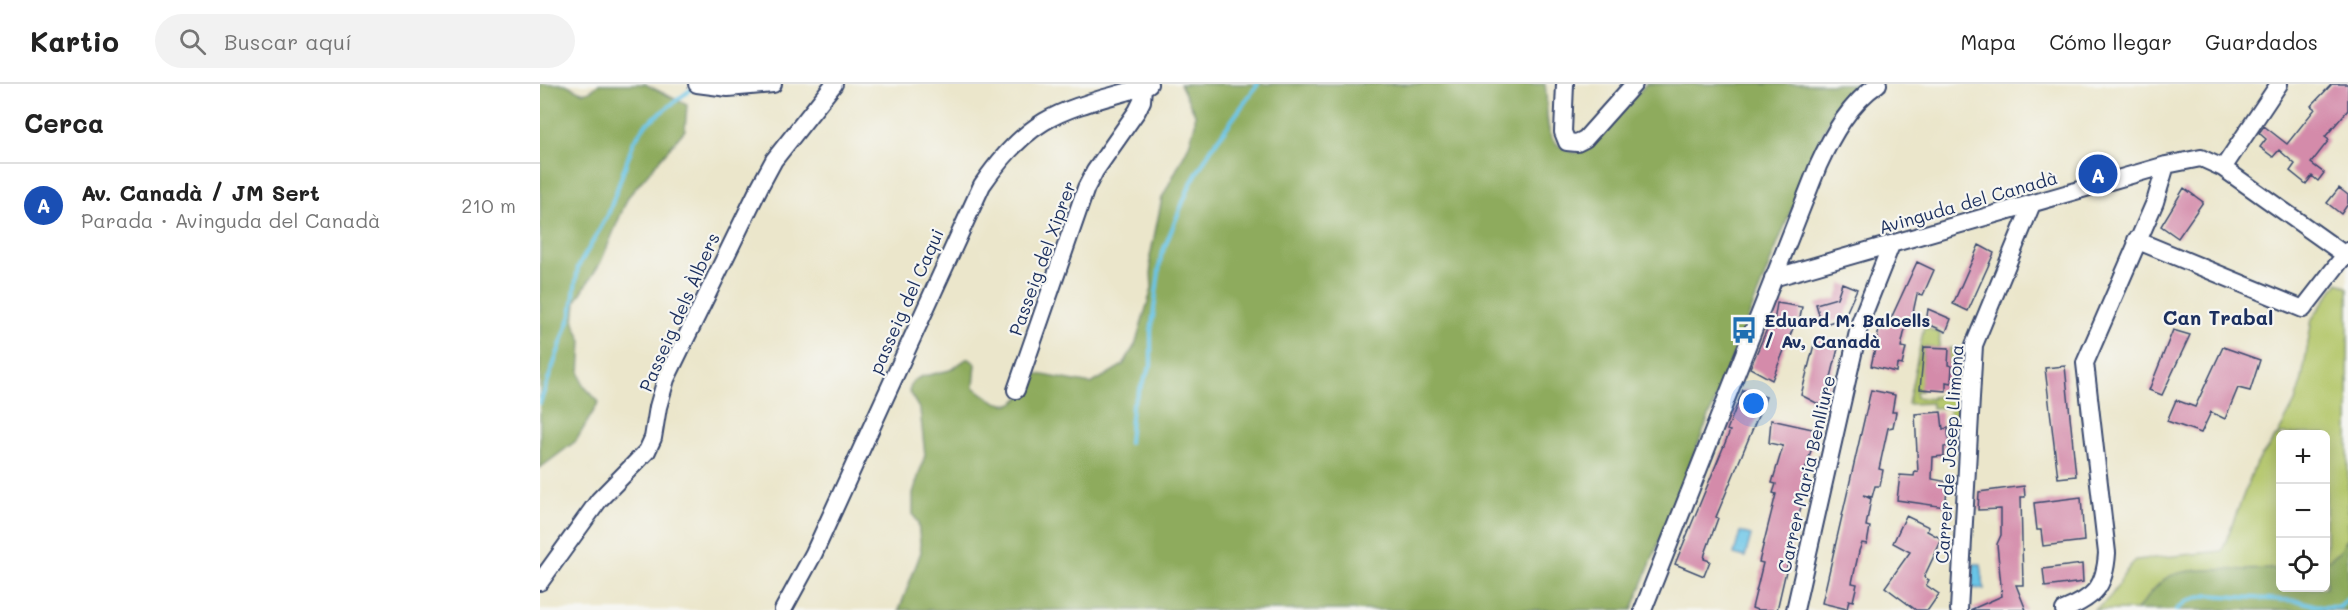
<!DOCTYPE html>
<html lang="es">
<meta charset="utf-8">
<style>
:root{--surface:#fff;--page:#f2f2f2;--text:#222;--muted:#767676;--line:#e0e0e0;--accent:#1f6fb2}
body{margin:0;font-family:Mali,sans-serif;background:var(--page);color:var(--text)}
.controls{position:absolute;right:18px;bottom:18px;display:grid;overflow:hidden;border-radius:9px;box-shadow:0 3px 15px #0003}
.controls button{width:54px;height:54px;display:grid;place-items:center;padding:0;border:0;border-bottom:2px solid var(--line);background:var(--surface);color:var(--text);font:30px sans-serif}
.you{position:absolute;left:1214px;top:320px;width:21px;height:21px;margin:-15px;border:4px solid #fff;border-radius:50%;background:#1a73e8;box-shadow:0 0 0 9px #1a73e833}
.badge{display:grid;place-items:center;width:39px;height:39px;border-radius:50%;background:var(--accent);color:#fff;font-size:20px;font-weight:700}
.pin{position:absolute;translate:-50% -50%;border:3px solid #fff;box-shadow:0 2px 6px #0006}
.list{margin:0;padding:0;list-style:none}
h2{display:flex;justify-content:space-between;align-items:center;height:78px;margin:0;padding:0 24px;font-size:26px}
h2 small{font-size:20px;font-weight:400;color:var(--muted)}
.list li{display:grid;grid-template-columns:39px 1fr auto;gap:18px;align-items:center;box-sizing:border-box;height:84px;padding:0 24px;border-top:2px solid var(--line)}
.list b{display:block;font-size:22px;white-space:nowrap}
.list p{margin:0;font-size:20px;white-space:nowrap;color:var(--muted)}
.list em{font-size:20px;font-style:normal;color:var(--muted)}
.icon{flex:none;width:33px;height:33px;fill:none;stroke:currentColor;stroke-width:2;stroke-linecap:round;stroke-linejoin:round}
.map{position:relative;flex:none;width:1808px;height:526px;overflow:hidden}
header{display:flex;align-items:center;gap:36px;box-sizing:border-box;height:84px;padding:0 30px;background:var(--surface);border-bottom:2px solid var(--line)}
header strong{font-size:28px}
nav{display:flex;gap:33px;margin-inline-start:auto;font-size:21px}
.search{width:420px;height:54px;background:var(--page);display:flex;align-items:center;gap:15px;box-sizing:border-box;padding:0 21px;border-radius:33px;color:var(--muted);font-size:22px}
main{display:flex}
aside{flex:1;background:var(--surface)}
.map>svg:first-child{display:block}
</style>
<header>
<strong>Kartio</strong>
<div class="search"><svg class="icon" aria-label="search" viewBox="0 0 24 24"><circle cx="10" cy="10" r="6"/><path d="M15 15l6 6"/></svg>Buscar aquí</div>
<nav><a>Mapa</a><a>Cómo llegar</a><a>Guardados</a></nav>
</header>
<main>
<aside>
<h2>Cerca<small></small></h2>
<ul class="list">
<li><span class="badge" style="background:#1a4fb4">A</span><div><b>Av. Canadà / JM Sert</b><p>Parada · Avinguda del Canadà</p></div><em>210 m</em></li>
</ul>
</aside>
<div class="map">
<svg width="1808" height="526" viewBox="0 0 1808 526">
<rect width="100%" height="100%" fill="#f6f6f2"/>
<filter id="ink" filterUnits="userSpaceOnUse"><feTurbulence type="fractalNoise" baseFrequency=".0167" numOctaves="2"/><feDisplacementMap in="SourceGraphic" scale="12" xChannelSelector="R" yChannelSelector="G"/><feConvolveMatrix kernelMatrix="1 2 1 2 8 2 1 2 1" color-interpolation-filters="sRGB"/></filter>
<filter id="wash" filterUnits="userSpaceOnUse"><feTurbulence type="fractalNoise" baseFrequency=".008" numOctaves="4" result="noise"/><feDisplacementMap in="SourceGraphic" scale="24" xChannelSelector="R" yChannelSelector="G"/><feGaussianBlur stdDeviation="1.35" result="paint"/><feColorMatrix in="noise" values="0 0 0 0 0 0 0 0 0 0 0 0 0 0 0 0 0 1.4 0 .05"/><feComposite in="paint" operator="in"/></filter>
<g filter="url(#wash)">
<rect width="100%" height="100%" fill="#ebe6cb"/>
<path fill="#b3c669" stroke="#677a64" stroke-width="1.5" d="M1798 198 1808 204V454L1800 467 1786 478V350H1740V484C1706 489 1644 479 1617 502 1611 507 1604 519 1596 526H1554C1582 508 1576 494 1596 476L1682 467 1715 381 1738 350 1755 318 1762 295 1772 235Z
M1384 243 1400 249 1399 264 1384 263 1381 307H1376V313L1392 315V313L1412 311 1413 303H1421L1419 335H1410L1409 323 1392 324V319L1368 320Z
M1409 264 1423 265 1422 282 1408 281Z"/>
<path fill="#8eab5d" stroke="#546d5e" stroke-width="1.5" d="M0 0C7 0 18 0 25 0 40 5 42 16 59 0H105L147 21 145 46 88 113 61 178 36 217 34 239 42 257 40 290 43 301 59 318 36 357 0 384Z
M640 0H1005C1010 31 998 61 1037 69L1059 53 1106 0H1319L1295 23 1273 71 1092 526H359L381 468 378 439 373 430V409L385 371 380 326 369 308 372 298 380 293 410 286 428 274 436 280 434 303C467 329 477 327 493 289L551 300 583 281 595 261 612 204 610 173 622 114 649 61 655 40V30Z
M1808 454V526H1596C1607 516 1615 500 1628 493 1653 480 1710 489 1740 484V504H1786V478L1800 467Z"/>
<path fill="#69c5e7" stroke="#427aa2" stroke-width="1.5" d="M1200 448 1211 451 1205 473 1194 470Z
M1434 480H1441L1444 505 1432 504Z"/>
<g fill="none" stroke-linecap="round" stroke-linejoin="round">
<path stroke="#69c5e7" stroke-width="4" d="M0 319 31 231 38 183 68 131 94 57 106 40 154 3
M589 359 592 322 611 281V248L621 172 650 101 671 65 718 0
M1636 526 1647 517 1669 511 1759 517 1781 523H1800L1808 514"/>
</g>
<g id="blocks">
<path fill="#d48baa" d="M1792 0H1808V26L1785 53 1789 56 1771 79 1784 89 1778 97 1772 92 1766 100 1750 87 1755 80 1739 66 1733 73 1720 63 1726 55 1719 49 1724 42 1747 60 1775 25 1771 22Z
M1644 104 1663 118 1638 154 1621 142Z
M1799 104 1808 111V120L1801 130 1787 119Z
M1439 161 1454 169 1428 227 1413 220Z
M1377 178 1394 186 1383 211 1377 210 1371 238 1367 236 1361 263 1366 264 1362 281 1357 280 1356 288 1331 282 1340 241 1347 243Z
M1302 199 1317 205 1304 234 1282 241 1276 220 1297 214Z
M1237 219 1262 223 1259 238 1256 237 1232 296 1210 284 1228 243 1233 244Z
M1388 225 1411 235 1406 248 1386 239Z
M1633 246 1650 251 1622 311 1609 306Z
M1276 253 1299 260 1284 323 1261 311Z
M1384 263 1409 264 1408 281 1412 282 1411 299 1406 298V307L1380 305Z
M1683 263 1720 276 1710 307 1698 304 1685 335 1671 328 1661 349 1627 337 1636 316 1655 323Z
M1525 282 1536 392 1518 394 1505 284Z
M1203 306 1226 313 1176 433 1178 434 1165 470 1164 475 1170 477 1164 492 1135 480 1190 347 1187 346Z
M1331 306 1355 311 1352 328H1356L1353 343 1348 344 1346 353 1339 385 1343 386 1340 402H1335L1332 413 1323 411 1331 415 1326 442 1330 443 1327 460 1322 459 1319 467 1312 499 1317 500 1313 517 1309 516 1307 525 1282 519Z
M1401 328 1403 345 1408 344 1409 362 1404 363V372L1393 373 1392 395 1408 398 1405 423 1357 416 1360 391 1374 392 1375 387 1378 388 1375 330Z
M1231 336 1277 346 1262 397 1265 398 1259 417 1262 418 1237 526H1217L1212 524 1223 479 1219 478 1236 410 1233 409 1236 400 1232 399 1243 362 1229 359Z
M1484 402 1485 413H1481L1483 501H1476L1486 526H1430L1462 512 1457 460 1461 451V425L1438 426 1439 408Z
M1541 413 1544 457 1503 462 1501 446H1497L1494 419Z
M1366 432 1389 443 1387 447 1402 455 1384 493 1389 496 1386 501 1399 510 1388 526H1376L1345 503 1370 468 1353 459Z
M1542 480 1543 498 1505 503 1503 485Z"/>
</g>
</g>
<g filter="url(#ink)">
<use href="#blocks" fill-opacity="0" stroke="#3a4a6e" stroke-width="1.5"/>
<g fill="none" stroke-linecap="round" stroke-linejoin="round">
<defs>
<path id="minor" d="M157 0 188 4 233 0
M1025 0 1023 48 1027 58 1037 59 1045 55 1094 0
M1683 84 1739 0
M1596 156 1763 225 1808 167
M1233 194 1626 81 1661 74 1683 84 1808 173
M476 306 546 104 555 87 597 27 602 17 603 3 609 0
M0 498 59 416 107 367 113 354 118 323 126 295 220 102 234 76 294 0
M243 526 274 469 442 101C492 28 525 26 603 3
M1103 526 1278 82C1292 51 1310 19 1338 0
M1255 526 1320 239 1351 161
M1419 526 1434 261 1492 120
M1524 526C1555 513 1565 503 1567 469L1545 279 1615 118 1626 81"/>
</defs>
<use href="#minor" stroke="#3a4a6e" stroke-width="20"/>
<use href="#minor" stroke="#fff" stroke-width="16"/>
</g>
</g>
<defs>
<symbol id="bus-bare" viewBox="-9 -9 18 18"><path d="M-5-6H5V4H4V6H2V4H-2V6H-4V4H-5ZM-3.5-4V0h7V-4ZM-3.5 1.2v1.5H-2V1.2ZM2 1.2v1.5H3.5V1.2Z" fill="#1f6fb2" stroke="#f6f6f2" stroke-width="2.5" paint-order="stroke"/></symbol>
</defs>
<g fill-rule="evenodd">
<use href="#bus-bare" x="1185" y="227" width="38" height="38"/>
</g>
<g text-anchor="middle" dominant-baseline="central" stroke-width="4.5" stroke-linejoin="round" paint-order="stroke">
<g font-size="18" fill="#1b2f5e" stroke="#f6f6f2">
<text transform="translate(1428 118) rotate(-16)">Avinguda del Canadà</text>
<text transform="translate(502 174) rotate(-70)">Passeig del Xiprer</text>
<text transform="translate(366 217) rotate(-66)">passeig del Caqui</text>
<text transform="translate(139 228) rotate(-66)">Passeig dels Àlbers</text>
<text transform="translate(1409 370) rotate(-86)">Carrer de Josep Llimona</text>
<text transform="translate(1266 390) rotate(-77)">Carrer Maria Benlliure</text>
</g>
<g font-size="18" font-weight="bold" fill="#1b2f5e" stroke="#f6f6f2" text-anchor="start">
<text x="1224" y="236">Eduard M. Balcells<tspan x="1224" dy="21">/ Av, Canadà</tspan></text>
</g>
<g font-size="20" font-weight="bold" fill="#1b2f5e" stroke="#f6f6f2">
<text x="1678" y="233">Can Trabal</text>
</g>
</g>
</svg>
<div class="controls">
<button>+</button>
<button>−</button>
<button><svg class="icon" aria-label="locate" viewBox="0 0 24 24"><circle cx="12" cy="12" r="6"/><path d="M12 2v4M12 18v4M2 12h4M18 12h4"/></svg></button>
</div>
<div class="you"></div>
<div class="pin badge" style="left:1558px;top:90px;background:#1a4fb4">A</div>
</div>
</main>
